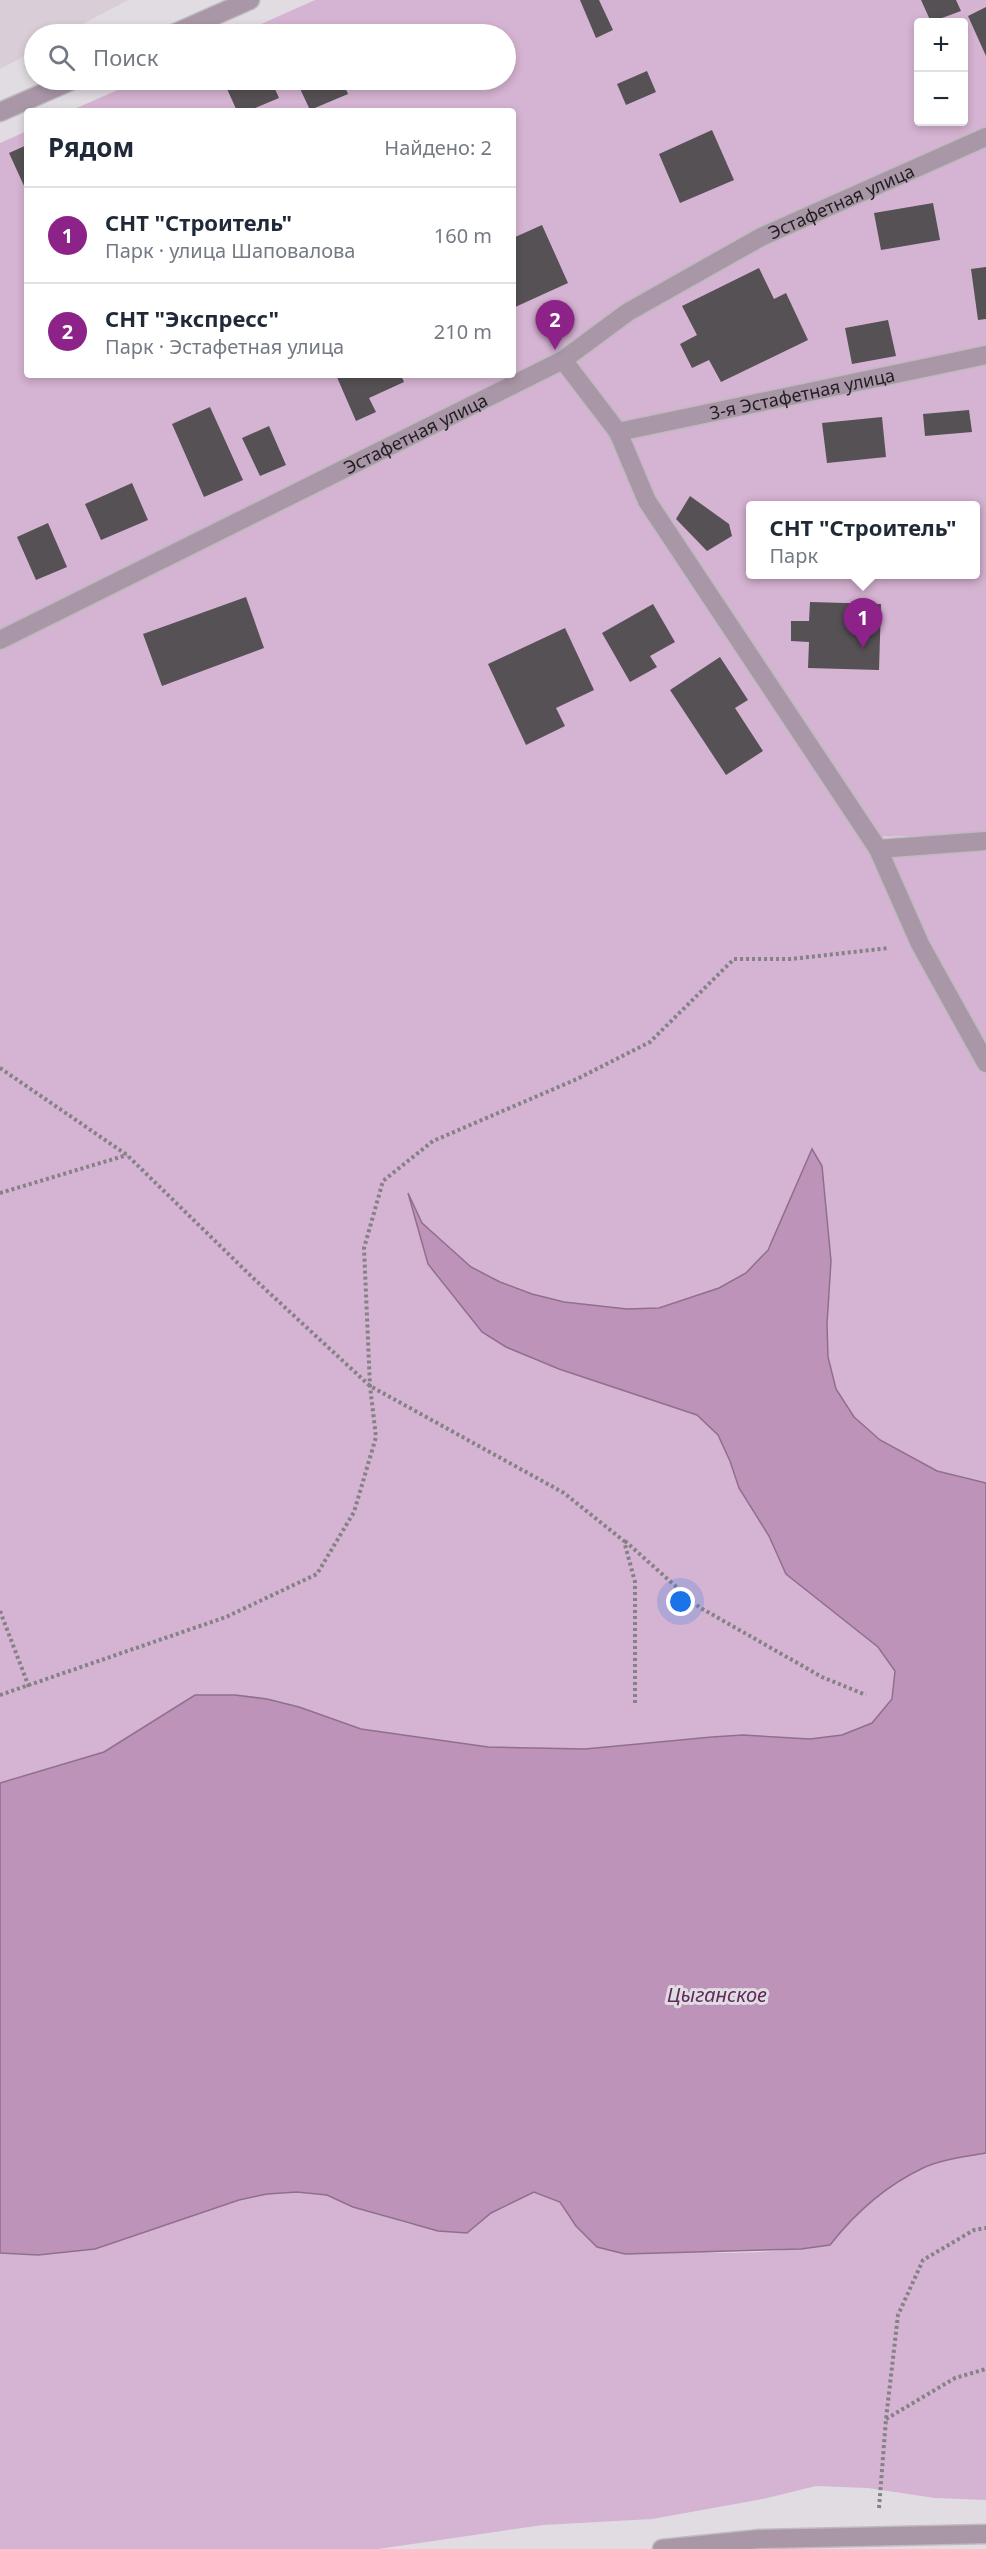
<!DOCTYPE html>
<html lang="ru">
<meta charset="utf-8">
<style>
:root{--surface:#fff;--page:#f6f6f7;--text:#1f2937;--muted:#747a83;--line:#e0e1e3;--accent:#8d2389}
body{margin:0;font-family:"Noto Sans",sans-serif;background:var(--page);color:var(--text)}
.controls{position:absolute;right:18px;top:18px;display:grid;overflow:hidden;border-radius:6px;box-shadow:0 3px 9px #0003}
.controls button{width:54px;height:54px;display:grid;place-items:center;padding:0;border:0;border-bottom:2px solid var(--line);background:var(--surface);color:var(--text);font:30px sans-serif}
.you{position:absolute;left:681px;top:1602px;width:21px;height:21px;margin:-15px;border:4px solid #fff;border-radius:50%;background:#1a73e8;box-shadow:0 0 0 9px #1a73e833}
.badge{display:grid;place-items:center;width:39px;height:39px;border-radius:50%;background:var(--accent);color:#fff;font-size:20px;font-weight:700}
.pin{position:absolute;translate:-50% -50px;filter:drop-shadow(0 2px 3px #0008)}
.pin::after{content:'';position:absolute;top:32px;width:21px;height:18px;background:inherit;clip-path:polygon(0 0,100% 0,50% 100%)}
.popup{position:absolute;left:746px;top:501px;width:234px;height:78px;box-sizing:border-box;display:grid;place-content:center;border-radius:6px;background:var(--surface);filter:drop-shadow(0 2px 4px #0005);font-size:20px;white-space:nowrap;color:var(--muted)}
.popup b{font-size:22px;color:var(--text)}
.popup::after{content:'';position:absolute;left:50%;top:100%;margin-left:-12px;border:12px solid transparent;border-top-color:var(--surface)}
.list{margin:0;padding:0;list-style:none}
h2{display:flex;justify-content:space-between;align-items:center;height:78px;margin:0;padding:0 24px;font-size:26px}
h2 small{font-size:20px;font-weight:400;color:var(--muted)}
.list li{display:grid;grid-template-columns:39px 1fr auto;gap:18px;align-items:center;box-sizing:border-box;height:96px;padding:0 24px;border-top:2px solid var(--line)}
.list b{display:block;font-size:22px;white-space:nowrap}
.list p{margin:0;font-size:20px;white-space:nowrap;color:var(--muted)}
.list em{font-size:20px;font-style:normal;color:var(--muted)}
.icon{flex:none;width:33px;height:33px;fill:none;stroke:currentColor;stroke-width:2;stroke-linecap:round;stroke-linejoin:round}
.map{position:relative;flex:none;width:986px;height:2549px;overflow:hidden}
.search{position:absolute;background:var(--surface);box-shadow:0 3px 9px #0003;left:24px;top:24px;width:492px;height:66px;display:flex;align-items:center;gap:15px;box-sizing:border-box;padding:0 21px;border-radius:33px;color:var(--muted);font-size:22px}
.panel{position:absolute;background:var(--surface);box-shadow:0 3px 9px #0003;left:24px;top:108px;width:492px;height:270px;border-radius:6px}
.map>svg:first-child{display:block}
</style>
<div class="map">
<svg width="986" height="2549" viewBox="0 0 986 2549">
<rect width="100%" height="100%" fill="#e1dce1"/>
<path fill="#d9ced8" d="M0 0H128L64 34H34V51L0 69Z"/>
<path fill="#d5b3d2" fill-rule="evenodd" d="M315 0H986V834L874 837 878 849 986 841V1483L937 1471 880 1440 854 1417 836 1389 828 1357 811 1150C796 1185 776 1252 746 1273 725 1288 682 1305 657 1308 599 1315 522 1298 472 1268 461 1261 451 1250 441 1241 435 1235 426 1229 421 1222 416 1215 414 1205 410 1198L428 1264 532 1359 697 1415 718 1435 730 1461 739 1488 769 1536 786 1574 878 1647 895 1671 892 1699 872 1723 842 1735 810 1739 743 1735 712 1737 585 1749 488 1747 361 1729 299 1707 267 1699 235 1695H195L104 1752 0 1783V143L27 131V375H513V111H70L140 80H506V34H239ZM918 22H964V122H918ZM750 506H976V574H750Z
M986 2153V2500L935 2498 868 2488 816 2486 763 2499 652 2519 543 2525 378 2549H0V2253L38 2255 95 2249 239 2200 267 2194 297 2192 327 2195 353 2207 409 2224 467 2233 491 2213 534 2192 560 2202 576 2226C612 2234 652 2247 688 2251 732 2255 786 2252 830 2244 855 2213 885 2186 923 2168 942 2159 965 2157 986 2153Z"/>
<path fill="#be93ba" stroke="#8f708c" stroke-width="1.5" d="M812 1149 822 1166 831 1261 827 1324 828 1357 836 1389 854 1417 880 1440 937 1471 986 1483V2153C965 2157 942 2159 923 2168 885 2186 855 2213 830 2245L801 2249 625 2254 597 2247 576 2226 560 2202 534 2192 491 2213 467 2233 438 2231 353 2207 327 2195 297 2192 267 2194 239 2200 95 2249 38 2255 0 2253V1783L104 1752 195 1695H235L267 1699 299 1707 361 1729 488 1747 585 1749 712 1737 743 1735 810 1739 842 1735 872 1723 892 1699 895 1671 878 1647 786 1574 769 1536 739 1488 730 1461 718 1435 697 1415 559 1369 506 1347 482 1332 428 1264 408 1193 422 1223 471 1267 500 1282 532 1294 564 1302 627 1309 659 1308 719 1288 746 1273 768 1250Z"/>
<path fill="#555155" d="M580 0H599L613 30 596 38Z
M921 0H956L961 11 931 22Z
M986 7V56L968 16Z
M318 26 322 34H299Z
M647 71 656 92 626 105 617 84Z
M223 80H271L279 98 248 111H237Z
M296 80H342L348 94 310 110Z
M712 130 734 180 680 203 659 154Z
M27 145V187L25 188 9 153Z
M933 203 940 240 881 250 874 213Z
M542 225 568 283 513 308V238Z
M986 267V319L978 320 971 269Z
M759 268 774 299 786 293 808 340 721 382 709 360 692 368 680 344 697 335 682 306Z
M888 320 896 356 852 364 845 328Z
M336 375H401L404 382 369 398 376 412 356 421Z
M210 407 243 480 204 497 172 424Z
M969 410 972 432 925 436 923 414Z
M882 417 886 457 827 463 822 423Z
M269 426 286 465 260 476 242 438Z
M132 483 148 520 101 540 85 504Z
M690 496 729 524 732 536 707 551 676 519Z
M48 523 67 567 36 580 17 537Z
M246 597 264 648 162 686 143 634Z
M810 602 881 604 879 670 808 668 809 642 791 641V621H809Z
M653 604 675 642 650 656 657 667 630 682 602 633Z
M565 628 594 690 556 708 565 726 526 745 488 664Z
M720 657 748 700 735 708 763 751 726 775 670 690Z"/>
<g fill="none" stroke-linecap="round" stroke-linejoin="round">
<defs>
<g id="minor">
<path d="M173 34 250 0"/>
<path d="M0 112 73 80"/>
<path d="M563 360 618 432 647 501 878 849 920 944 986 1063"/>
<path id="s1" d="M618 432 986 355"/>
<path id="s2" d="M0 640 563 360 628 312 761 237 986 137"/>
<path d="M878 849 986 841"/>
<path d="M662 2549 760 2539 986 2534"/>
</g>
</defs>
<use href="#minor" stroke="#bebabe" stroke-width="21"/>
<path stroke="#858285" stroke-width="4" stroke-dasharray="3 3" stroke-linecap="butt" d="M0 1068 127 1155 251 1276 370 1386 564 1493 624 1541 635 1582V1705
M0 1193 127 1155
M625 1541 699 1607 822 1677 866 1695
M0 1611 29 1687
M0 1695 226 1617 317 1574 354 1512 376 1437 370 1386 364 1248 383 1181 433 1141 577 1079 650 1042 734 959H791L889 948
M886 2419 955 2378 986 2369
M879 2508 886 2419 898 2315 923 2260 974 2230 986 2228"/>
<use href="#minor" stroke="#a996a7" stroke-width="18"/>
</g>
<g text-anchor="middle" dominant-baseline="central" stroke-width="6" stroke-linejoin="round" paint-order="stroke">
<g font-size="18" fill="#211f21" stroke="#e1dce1">
<text stroke="none"><textPath href="#s2" startOffset="950">Эстафетная улица</textPath></text>
<text stroke="none"><textPath href="#s1" startOffset="188">3-я Эстафетная улица</textPath></text>
<text stroke="none"><textPath href="#s2" startOffset="464">Эстафетная улица</textPath></text>
</g>
<g font-size="20" font-style="italic" fill="#5e295b" stroke="#e1dce1">
<text x="717" y="1994">Цыганское</text>
</g>
</g>
</svg>
<div class="controls">
<button>+</button>
<button>−</button>
</div>
<div class="you"></div>
<div class="pin badge" style="left:863px;top:648px">1</div>
<div class="popup"><b>СНТ &quot;Строитель&quot;</b>Парк</div>
<div class="pin badge" style="left:555px;top:350px">2</div>
<div class="search"><svg class="icon" aria-label="search" viewBox="0 0 24 24"><circle cx="10" cy="10" r="6"/><path d="M15 15l6 6"/></svg>Поиск</div>
<section class="panel">
<h2>Рядом<small>Найдено: 2</small></h2>
<ul class="list">
<li><span class="badge">1</span><div><b>СНТ &quot;Строитель&quot;</b><p>Парк · улица Шаповалова</p></div><em>160 m</em></li>
<li><span class="badge">2</span><div><b>СНТ &quot;Экспресс&quot;</b><p>Парк · Эстафетная улица</p></div><em>210 m</em></li>
</ul>
</section>
</div>
